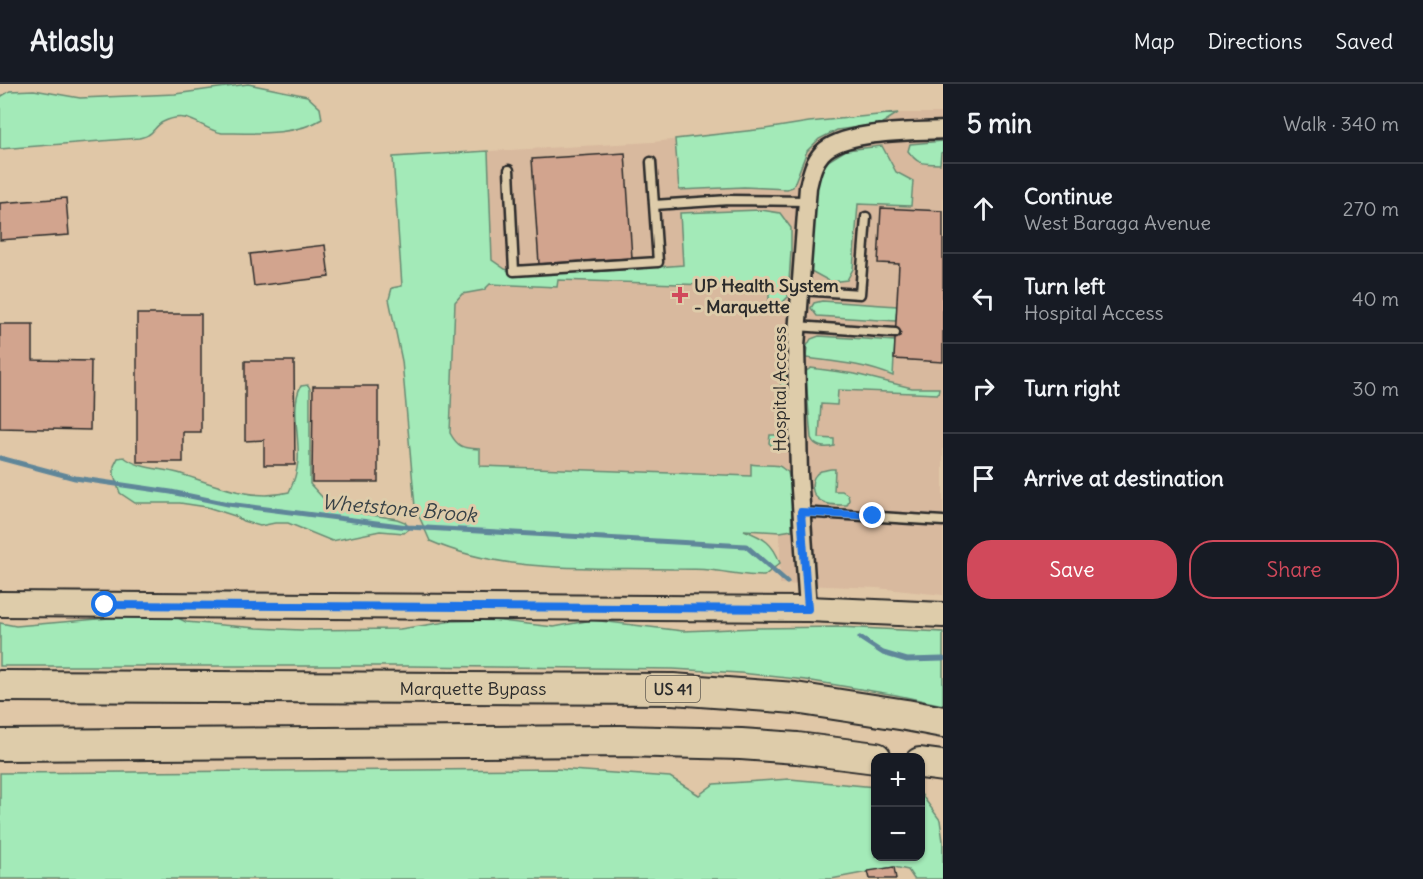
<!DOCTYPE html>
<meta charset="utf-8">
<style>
:root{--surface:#171b24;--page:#20242c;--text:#f1f3f6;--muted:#9ea1a6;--line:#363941;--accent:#d1495b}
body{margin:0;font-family:Delius,sans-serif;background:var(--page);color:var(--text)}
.controls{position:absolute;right:18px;bottom:18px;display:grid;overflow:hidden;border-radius:12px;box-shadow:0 2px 4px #0004}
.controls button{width:54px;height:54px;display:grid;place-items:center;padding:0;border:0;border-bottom:2px solid var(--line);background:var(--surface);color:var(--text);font:30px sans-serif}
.stop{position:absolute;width:18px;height:18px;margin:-14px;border:4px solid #1a73e8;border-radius:50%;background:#fff}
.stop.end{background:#1a73e8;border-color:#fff;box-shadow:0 2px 6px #0008}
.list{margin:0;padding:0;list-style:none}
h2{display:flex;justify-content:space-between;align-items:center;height:78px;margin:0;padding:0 24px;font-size:26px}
h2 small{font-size:20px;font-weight:400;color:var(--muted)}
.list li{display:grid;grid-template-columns:39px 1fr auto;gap:18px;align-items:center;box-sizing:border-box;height:90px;padding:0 24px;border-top:2px solid var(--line)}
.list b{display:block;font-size:22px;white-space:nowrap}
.list p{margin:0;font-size:20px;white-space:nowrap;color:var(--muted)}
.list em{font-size:20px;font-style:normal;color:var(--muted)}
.actions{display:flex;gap:12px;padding:18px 24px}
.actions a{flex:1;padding:14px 0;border:2px solid var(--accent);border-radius:24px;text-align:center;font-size:21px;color:var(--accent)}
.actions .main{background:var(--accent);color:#fff}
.icon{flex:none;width:33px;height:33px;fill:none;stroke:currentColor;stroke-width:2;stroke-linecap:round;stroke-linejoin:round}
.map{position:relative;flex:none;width:943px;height:795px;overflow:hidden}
header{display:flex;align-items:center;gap:36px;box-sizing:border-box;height:84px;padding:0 30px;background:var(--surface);border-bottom:2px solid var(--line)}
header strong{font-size:28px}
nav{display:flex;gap:33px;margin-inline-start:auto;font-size:21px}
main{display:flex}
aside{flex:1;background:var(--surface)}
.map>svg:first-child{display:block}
</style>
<header>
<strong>Atlasly</strong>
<nav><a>Map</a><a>Directions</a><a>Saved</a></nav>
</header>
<main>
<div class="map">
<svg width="943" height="795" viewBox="0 0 943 795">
<rect width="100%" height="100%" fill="#e0c7a7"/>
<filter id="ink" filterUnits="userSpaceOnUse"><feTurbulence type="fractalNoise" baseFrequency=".0167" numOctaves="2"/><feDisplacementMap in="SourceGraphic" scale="12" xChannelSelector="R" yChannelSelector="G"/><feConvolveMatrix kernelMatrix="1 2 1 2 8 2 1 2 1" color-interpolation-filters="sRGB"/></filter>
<g filter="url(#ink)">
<path fill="#d8b99e" d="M898 29H943V511L877 504 780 500V448L473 429 433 350 400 72 653 58 765 45 809 38Z"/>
<path fill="#a3eab8" stroke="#678a72" stroke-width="1.5" d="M248 0 307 12 320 24 322 35C295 52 253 49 222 49 198 44 190 25 163 38 156 41 154 48 148 51 145 53 142 53 139 54L0 65V13L10 7 34 6 80 14 175 10Z
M898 29 881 40 837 46 819 55 807 67 793 103 787 105 744 103 679 106 675 55 765 45 809 38Z
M943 57V68L941 69 940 80C923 79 919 82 908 67L910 60Z
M882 62 896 88 913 97 911 122 858 120 853 185 847 196 831 198 811 187 812 153 814 117 819 90 828 77 846 66Z
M488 67 492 176 505 185 519 190 592 188 683 181 680 129 761 126 780 129 791 144V167L788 213 781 220 769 221V203L558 196 557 203 490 200 484 206 462 210 455 218 450 349C458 364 463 364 480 365V382L751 392V380C760 382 770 380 779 382 780 382 787 388 788 388L791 402 792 446 780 448 744 446C764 454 773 459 780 479L764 492C746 492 728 488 710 486 698 485 685 485 673 485 592 483 505 490 430 457L415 423 402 277 389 215 392 204 402 202 393 73Z
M822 217 897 222 896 237 817 232 811 224 814 219Z
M819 252 895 257 893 292C865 280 836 278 806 274L807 262 811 255Z
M781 282 786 284 789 349 782 360 772 362 769 359 770 351H779Z
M811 284 855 290 912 304H939L938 310 838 306 837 321 821 320 819 354 834 355V362C825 365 815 363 811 354L806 295V287Z
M308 301 310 305V400L323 414 333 421 360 429 397 435 405 438 409 445 404 449 380 447 332 457 288 439H275L260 442 243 437 235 432 207 423 180 419H135L120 409 114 392V382L118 374 124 373C139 385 160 384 178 389 213 400 252 418 289 408 294 398 297 388 298 377 300 354 290 321 301 302Z
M831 385H835L834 407H842L848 411 849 416 847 421C840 421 830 422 823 418 810 413 808 393 821 387 822 387 830 385 831 385Z
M168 529 186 538 257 544 301 546 400 545 453 537 493 536 554 543 592 536 683 547 758 544 839 543 943 548V621L896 611 806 596 740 589 673 585 409 582H0V539L16 542Z
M556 685 670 693 699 711 714 700 790 695 875 703 876 772H920L921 710 940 736 943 757V795H914L908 786 894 783 831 795H0V689Z"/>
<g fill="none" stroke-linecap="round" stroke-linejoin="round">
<path stroke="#5f8699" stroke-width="5" d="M0 374 75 394 171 408 228 420 408 443 746 462 787 498
M860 554 883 569 907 576 943 575"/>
</g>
<path fill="#d2a48e" stroke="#2b2b2b" stroke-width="1.5" d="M625 69 632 174 539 180 532 75Z
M66 114 69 151 0 156V119Z
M881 124 943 127V278L894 275 899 180 878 179Z
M325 161 329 193 254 202 250 170Z
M137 230H201V348H183V378H137Z
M0 240H33V276L91 277 90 346 0 344Z
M245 277H294L295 381H264V356L245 357Z
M313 302H378V398H312Z
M894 783 896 795H870L868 787Z"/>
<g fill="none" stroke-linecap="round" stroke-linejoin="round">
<defs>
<path id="lane" d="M509 86 514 187 658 178 651 78
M654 121 729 116 807 117
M800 206 860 210 866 133
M797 242 895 249
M801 428 943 437"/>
<path id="street" d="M808 525 799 390 796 263 808 103C811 91 813 79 822 69 844 46 912 48 943 46"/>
<path id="secondary" d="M0 520 808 525 943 531"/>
<path id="highway" d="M0 602 673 605 795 614 906 631 943 638
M0 661 620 657 741 660 797 664 876 674
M920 679 943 682"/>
</defs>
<use href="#lane" stroke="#2b2b2b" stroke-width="13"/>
<use href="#street" stroke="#2b2b2b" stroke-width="21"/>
<use href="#secondary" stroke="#2b2b2b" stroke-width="28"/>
<use href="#highway" stroke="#2b2b2b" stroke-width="34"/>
<use href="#lane" stroke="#deccaa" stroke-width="8"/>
<use href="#street" stroke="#deccaa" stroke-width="16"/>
<use href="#secondary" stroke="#deccaa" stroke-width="24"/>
<use href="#highway" stroke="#deccaa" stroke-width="30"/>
</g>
</g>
<g fill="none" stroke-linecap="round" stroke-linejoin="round" filter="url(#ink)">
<path stroke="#1a73e8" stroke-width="8" d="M105 521 808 525 801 428 873 432"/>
</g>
<path fill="#d1495b" stroke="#deccaa" stroke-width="2" d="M677 202h6v6h6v6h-6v6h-6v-6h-6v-6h6z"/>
<g text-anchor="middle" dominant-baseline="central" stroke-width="6" stroke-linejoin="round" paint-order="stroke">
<rect fill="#deccaa" stroke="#615b51" stroke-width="1.5" x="646" y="592" width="54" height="26" rx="4.5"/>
<g font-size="16" font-weight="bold" fill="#2b2b2b">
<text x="673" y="605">US 41</text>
</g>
<g font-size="18" font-weight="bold" fill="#2b2b2b" stroke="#deccaa" text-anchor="start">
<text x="694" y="201">UP Health System<tspan x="694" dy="21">- Marquette</tspan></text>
</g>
<g font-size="18" fill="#2b2b2b" stroke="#deccaa">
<text transform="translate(779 305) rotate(-90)">Hospital Access</text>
<text x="473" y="604">Marquette Bypass</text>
</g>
<g font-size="20" font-style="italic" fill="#384247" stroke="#deccaa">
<text transform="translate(399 424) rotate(5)">Whetstone Brook</text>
</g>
</g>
</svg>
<div class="controls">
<button>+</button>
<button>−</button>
</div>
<div class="stop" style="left:105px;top:521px"></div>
<div class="stop end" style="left:873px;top:432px"></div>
</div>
<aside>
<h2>5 min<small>Walk · 340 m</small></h2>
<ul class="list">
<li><svg class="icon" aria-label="ahead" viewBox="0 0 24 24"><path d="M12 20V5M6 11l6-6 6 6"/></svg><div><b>Continue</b><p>West Baraga Avenue</p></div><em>270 m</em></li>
<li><svg class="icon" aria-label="left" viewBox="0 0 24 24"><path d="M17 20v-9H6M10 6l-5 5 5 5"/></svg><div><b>Turn left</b><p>Hospital Access</p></div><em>40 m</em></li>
<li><svg class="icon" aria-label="right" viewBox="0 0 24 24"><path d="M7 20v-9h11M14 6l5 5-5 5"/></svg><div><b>Turn right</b></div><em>30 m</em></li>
<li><svg class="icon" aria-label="arrive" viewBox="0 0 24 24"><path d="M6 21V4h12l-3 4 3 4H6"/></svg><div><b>Arrive at destination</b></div></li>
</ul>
<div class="actions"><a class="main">Save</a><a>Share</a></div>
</aside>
</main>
